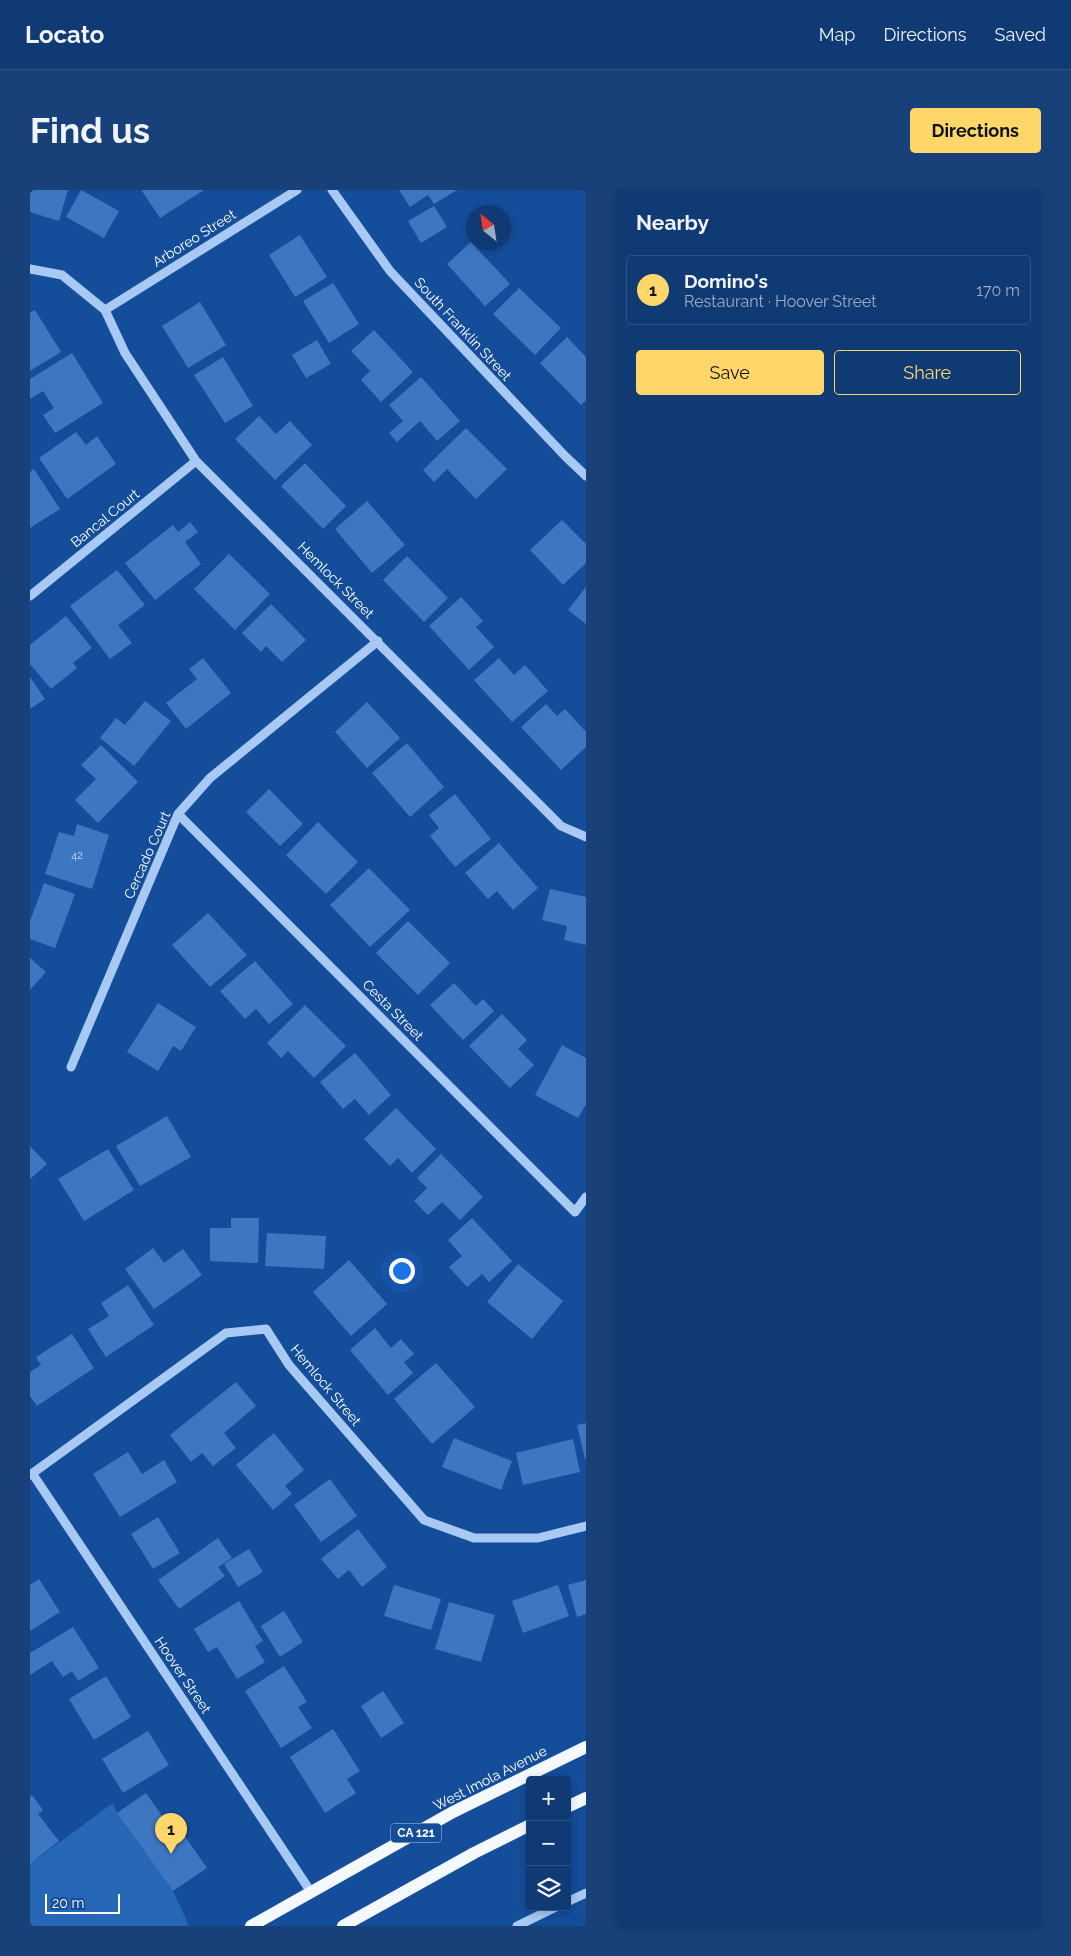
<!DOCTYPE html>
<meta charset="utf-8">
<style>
:root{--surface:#0f3a74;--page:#184179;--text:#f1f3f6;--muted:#9badc5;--line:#2f5486;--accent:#ffd66a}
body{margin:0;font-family:Raleway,sans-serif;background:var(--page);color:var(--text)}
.controls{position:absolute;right:15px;bottom:15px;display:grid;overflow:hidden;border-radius:5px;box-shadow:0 2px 8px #0003}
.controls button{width:45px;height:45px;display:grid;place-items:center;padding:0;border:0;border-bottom:1px solid var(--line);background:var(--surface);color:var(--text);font:25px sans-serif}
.compass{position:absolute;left:436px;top:15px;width:45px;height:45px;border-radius:50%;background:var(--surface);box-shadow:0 2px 8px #0003;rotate:330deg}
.scale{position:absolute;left:15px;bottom:12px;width:75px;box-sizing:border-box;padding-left:5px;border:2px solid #fff;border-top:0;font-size:14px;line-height:18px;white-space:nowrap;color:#fff;-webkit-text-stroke:4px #144d9a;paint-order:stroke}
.you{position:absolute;left:371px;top:1080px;width:18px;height:18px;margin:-12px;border:4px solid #fff;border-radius:50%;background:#1a73e8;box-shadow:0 0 0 8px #1a73e833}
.badge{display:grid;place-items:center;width:32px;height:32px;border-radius:50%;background:var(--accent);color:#111;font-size:16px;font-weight:700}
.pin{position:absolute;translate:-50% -41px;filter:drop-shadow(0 1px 2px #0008)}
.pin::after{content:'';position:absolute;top:26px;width:18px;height:15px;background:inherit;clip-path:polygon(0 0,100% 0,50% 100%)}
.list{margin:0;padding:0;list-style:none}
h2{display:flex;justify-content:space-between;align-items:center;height:65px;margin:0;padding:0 20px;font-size:21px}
h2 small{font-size:16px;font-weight:400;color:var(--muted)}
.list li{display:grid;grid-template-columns:32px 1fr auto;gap:15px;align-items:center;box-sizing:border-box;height:70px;margin:0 10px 10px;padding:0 10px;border:1px solid var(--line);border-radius:5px}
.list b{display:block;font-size:19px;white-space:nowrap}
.list p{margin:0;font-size:16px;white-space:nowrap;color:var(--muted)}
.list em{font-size:16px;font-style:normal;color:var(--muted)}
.actions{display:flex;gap:10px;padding:15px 20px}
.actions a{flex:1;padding:11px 0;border:1px solid var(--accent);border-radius:5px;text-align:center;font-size:18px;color:var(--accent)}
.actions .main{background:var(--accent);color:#111}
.icon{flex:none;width:28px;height:28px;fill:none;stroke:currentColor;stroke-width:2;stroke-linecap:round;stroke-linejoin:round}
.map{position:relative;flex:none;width:556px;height:1736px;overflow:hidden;border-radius:5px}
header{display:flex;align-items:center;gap:30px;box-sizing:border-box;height:70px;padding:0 25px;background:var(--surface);border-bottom:1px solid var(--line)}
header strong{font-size:24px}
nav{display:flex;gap:28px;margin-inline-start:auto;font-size:18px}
.intro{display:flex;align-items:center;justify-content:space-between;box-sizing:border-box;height:120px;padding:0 30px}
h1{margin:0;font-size:35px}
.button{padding:12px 22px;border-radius:5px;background:var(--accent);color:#111;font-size:18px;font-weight:700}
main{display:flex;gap:30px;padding:0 30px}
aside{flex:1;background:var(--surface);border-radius:5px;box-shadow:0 2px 8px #0003}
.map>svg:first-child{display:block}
</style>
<header>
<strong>Locato</strong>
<nav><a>Map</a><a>Directions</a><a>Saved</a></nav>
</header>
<div class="intro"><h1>Find us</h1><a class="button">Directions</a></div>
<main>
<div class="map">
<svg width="556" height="1736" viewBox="0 0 556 1736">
<rect width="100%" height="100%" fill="#144d9a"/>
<path fill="#2767b8" d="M83 1613 87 1623 143 1701 159 1736H0V1674Z"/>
<path fill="#3d77c1" d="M0 0H38L29 31 0 22Z
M51 0 89 21 74 48 36 27Z
M114 0H174L130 28 112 1Z
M369 0H427L404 14 398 5 380 17Z
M404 16 417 37 391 53 378 31Z
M270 45 297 87 265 107 239 65Z
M441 52 480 94 455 116 417 74Z
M303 93 329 134 299 153 273 111Z
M489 98 531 138 505 165 463 124Z
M170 112 196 155 158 178 132 136Z
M5 120 31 162 0 181V123Z
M344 140 383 182 351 212 331 190 340 181 321 161Z
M537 147 556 167V210L551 215 510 173Z
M287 150 301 174 276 188 262 165Z
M42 163 73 213 25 243 13 225 24 218 13 201 0 209V189Z
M193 167 223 216 195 233 164 185Z
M391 187 430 231 407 251 390 231 367 252 359 243 373 231 359 215Z
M229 226 246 244 260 231 282 255 245 290 205 249Z
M436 238 477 279 446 309 417 279 404 292 393 280Z
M46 242 56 255 67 246 86 274 37 309 9 268Z
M275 273 316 316 293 339 251 296Z
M4 279 30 319 0 338V282Z
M337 311 375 355 342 383 305 339Z
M532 330 556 354V373L533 395 500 360Z
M160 332 168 342 155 352 171 374 125 410 95 373 143 335 148 342Z
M199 364 240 404 205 440 164 399Z
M377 366 418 408 394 432 353 390Z
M87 380 115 415 88 435 102 453 80 469 40 416Z
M556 397V434L538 420Z
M431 407 453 431 446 437 464 457 439 480 399 436Z
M241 414 276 450 252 472 236 456 231 462 212 443Z
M36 426 62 458 43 473 47 478 21 499 0 474V455Z
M173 468 201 503 156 539 136 513 167 489 159 479Z
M469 468 484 485 495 475 518 501 482 532 444 490Z
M0 487 15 509 0 519Z
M115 511 141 531 104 576 70 548 86 528 95 535Z
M337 512 370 548 337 578 305 542Z
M516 514 527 526 535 519 556 542V557L531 580 491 537Z
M377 553 414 597 380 627 342 583Z
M71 555 108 592 68 633 45 610 66 589 51 575Z
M239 599 273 634 250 656 216 622Z
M425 604 461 649 425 677 400 646 409 638 399 625Z
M288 632 328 672 296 704 256 665Z
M47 634 79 645 62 699 15 684 29 642 44 646Z
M469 653 508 698 483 720 467 701 458 709 435 683Z
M339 678 380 720 340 757 300 715Z
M14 693 45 704 25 758 0 749V731Z
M520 699 556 707V755L534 750 537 736 512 730Z
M178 723 217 765 180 797 142 755Z
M378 731 420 773 388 805 346 763Z
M0 768 16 782 0 800Z
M225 771 263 814 239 834 226 819 215 829 190 801Z
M424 793 446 816 453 809 464 821 433 850 400 815Z
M128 813 166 837 151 861 143 856 128 881 97 862Z
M275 815 316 856 284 888 258 861 251 868 237 853Z
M472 824 497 850 488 859 504 875 480 898 439 856Z
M532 855 556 868V914L548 928 505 905Z
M325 863 361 905 339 925 325 909 313 919 290 892Z
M366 918 406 959 382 983 368 968 360 976 334 949Z
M137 926 161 967 110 996 86 956Z
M0 956 17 974 0 989Z
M78 959 104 1000 54 1031 28 989Z
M411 964 453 1007 430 1030 412 1012 398 1025 384 1011 397 998 387 988Z
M201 1028H229L228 1073 180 1071V1038H201Z
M442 1028 482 1071 459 1092 452 1084 437 1097 419 1077 432 1066 418 1050Z
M237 1043 296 1046 294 1079 235 1076Z
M123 1058 134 1073 153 1059 172 1085 124 1119 95 1079Z
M319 1070 357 1114 321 1146 283 1102Z
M488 1074 533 1111 502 1149 457 1112Z
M98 1095 124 1135 76 1167 58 1139 79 1126 71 1113Z
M345 1138 361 1158 371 1149 384 1164 374 1172 383 1183 358 1205 320 1160Z
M42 1144 64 1178 7 1216 0 1206V1182L11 1175 6 1167Z
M406 1173 445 1217 402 1254 364 1209Z
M206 1192 226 1216 194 1243 206 1258 183 1276 172 1263 161 1272 140 1245Z
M556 1233V1269H555L547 1235Z
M244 1243 274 1280 255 1296 262 1304 243 1320 206 1275Z
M424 1248 482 1271 471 1300 412 1277Z
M543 1249 550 1282 493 1295 486 1263Z
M98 1262 112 1284 134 1270 147 1292 90 1327 63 1284Z
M300 1289 327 1326 291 1352 264 1315Z
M128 1327 150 1363 123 1379 101 1344Z
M328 1339 357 1377 332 1397 319 1380 308 1389 291 1369Z
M188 1348 202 1368 188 1377 195 1386 149 1419 128 1390Z
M219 1359 233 1382 208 1397 194 1374Z
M9 1389 30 1422 0 1441V1395Z
M556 1390V1424L547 1427 538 1395Z
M364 1395 411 1409 401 1440 354 1426Z
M528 1395 539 1426 493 1443 482 1411Z
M209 1411 233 1451 225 1456 235 1472 207 1489 187 1457 178 1462 164 1439Z
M419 1412 465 1425 451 1472 405 1459Z
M254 1421 273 1452 250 1467 231 1436Z
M43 1437 69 1478 48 1491 42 1481 33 1487 22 1471 0 1485V1463Z
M254 1476 277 1512 268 1517 282 1538 251 1558 215 1501Z
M76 1486 101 1527 64 1550 39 1509Z
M353 1501 374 1533 351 1548 331 1516Z
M303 1539 330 1581 317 1589 326 1603 295 1623 260 1567Z
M118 1541 139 1575 93 1603 72 1569Z
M116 1603 148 1649 154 1645 177 1678 143 1701 87 1623Z
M2 1605 13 1620 8 1624 29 1651 0 1674V1606Z"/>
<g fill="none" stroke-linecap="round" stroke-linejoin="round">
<path stroke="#a8c9f3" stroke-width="9" d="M302 0 360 81 535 266 556 286
M0 79 32 85 75 120 95 163 166 271 531 636 556 647
M75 120 267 0
M0 406 166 271
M148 624 545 1022 556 1007
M41 877 148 624 180 588 348 451
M2 1283 281 1702
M0 1285 196 1143 236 1139 259 1175 394 1330 444 1348H508L556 1336
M537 1712 556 1703
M487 1736 526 1717"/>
<path stroke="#f4f8ff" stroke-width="12" d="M537 1617 556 1608
M221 1736 423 1622 556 1557
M313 1736 444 1663 500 1635"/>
</g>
<g text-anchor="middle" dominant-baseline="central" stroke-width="4.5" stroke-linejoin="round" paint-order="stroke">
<g font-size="11" fill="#ceddf0">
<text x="47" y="665">42</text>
</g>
<rect fill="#144d9a" stroke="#b8cae1" stroke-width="1" x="361" y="1633.5" width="50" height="19" rx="4"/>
<g font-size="12" font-weight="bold" fill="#fff">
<text x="386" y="1643">CA 121</text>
</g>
<g font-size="14" fill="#fff" stroke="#144d9a">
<text transform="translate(164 48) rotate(-32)">Arboreo Street</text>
<text transform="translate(433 139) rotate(47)">South Franklin Street</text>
<text transform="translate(75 328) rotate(-39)">Bancal Court</text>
<text transform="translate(306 390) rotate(45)">Hemlock Street</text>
<text transform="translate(117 665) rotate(-66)">Cercado Court</text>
<text transform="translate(363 820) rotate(45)">Cesta Street</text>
<text transform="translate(296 1195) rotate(50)">Hemlock Street</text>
<text transform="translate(153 1485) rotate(56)">Hoover Street</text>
<text transform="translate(460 1588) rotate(-27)">West Imola Avenue</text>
</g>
</g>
</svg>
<div class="controls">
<button>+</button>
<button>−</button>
<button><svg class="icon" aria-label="layers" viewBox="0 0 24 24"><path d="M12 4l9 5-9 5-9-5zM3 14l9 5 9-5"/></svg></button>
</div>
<svg class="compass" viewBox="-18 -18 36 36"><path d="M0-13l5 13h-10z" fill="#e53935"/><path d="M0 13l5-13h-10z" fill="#9badc5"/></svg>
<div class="scale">20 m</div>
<div class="you"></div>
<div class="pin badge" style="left:141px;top:1664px">1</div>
</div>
<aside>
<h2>Nearby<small></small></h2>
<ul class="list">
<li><span class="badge">1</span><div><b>Domino's</b><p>Restaurant · Hoover Street</p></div><em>170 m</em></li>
</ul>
<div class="actions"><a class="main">Save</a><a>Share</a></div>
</aside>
</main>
